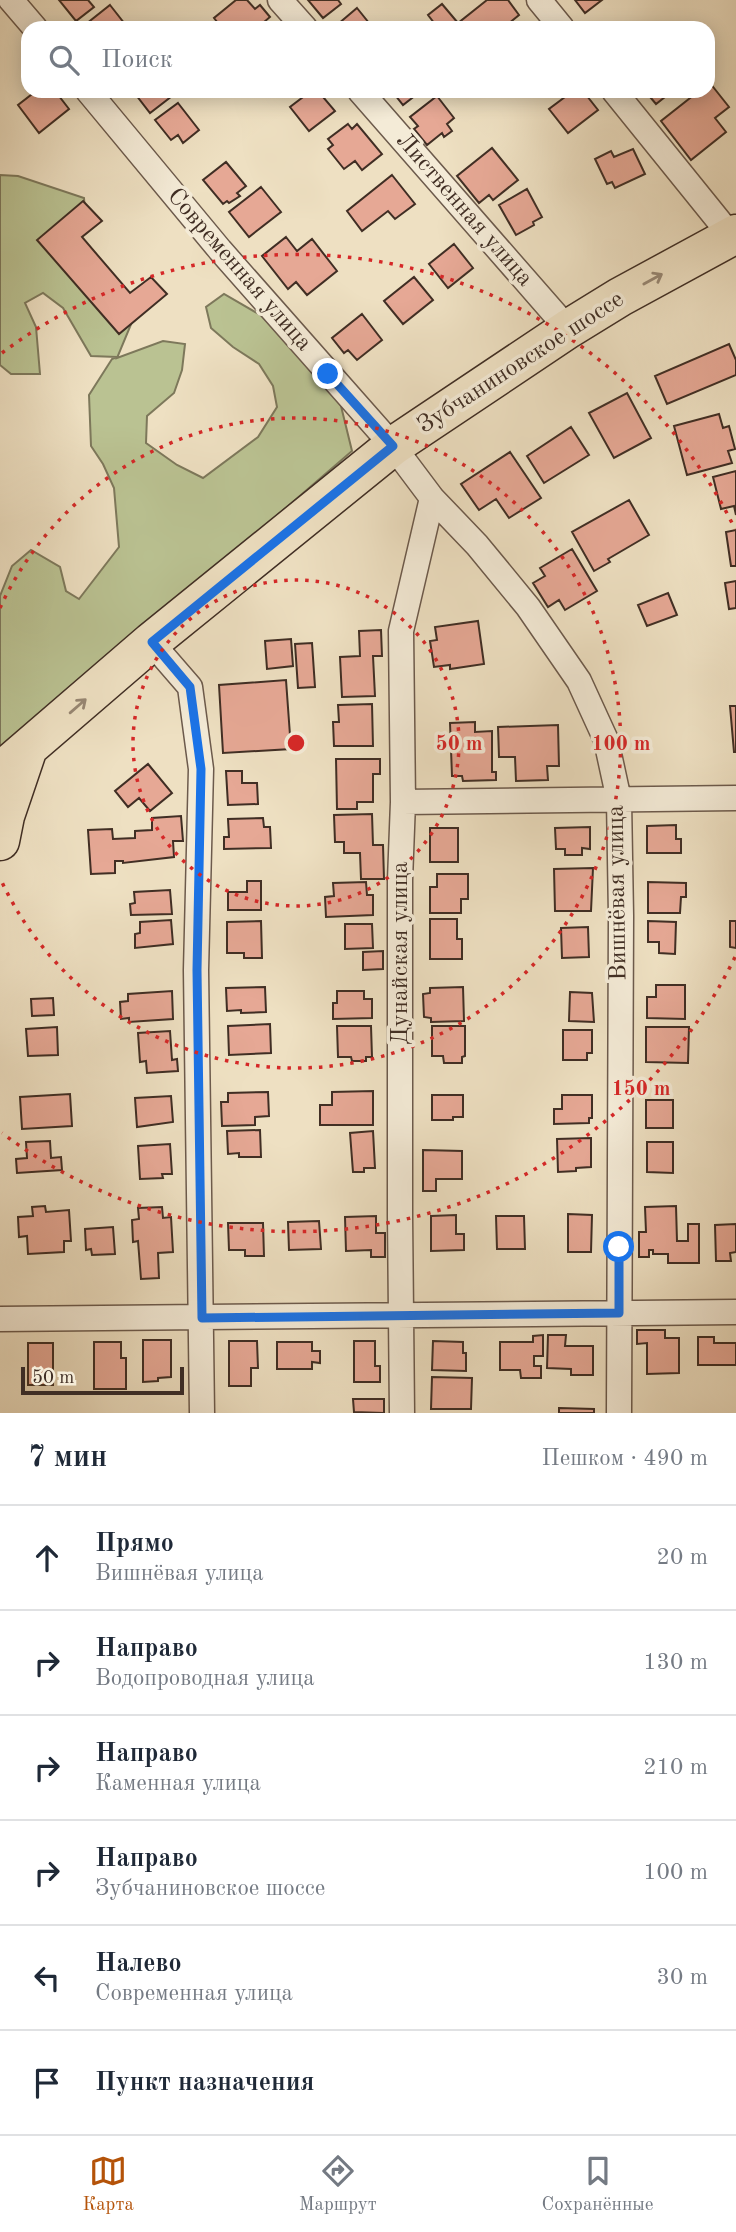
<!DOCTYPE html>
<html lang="ru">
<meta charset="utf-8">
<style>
:root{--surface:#fff;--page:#f6f6f7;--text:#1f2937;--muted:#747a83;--line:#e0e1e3;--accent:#b45309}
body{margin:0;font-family:"Old Standard TT",serif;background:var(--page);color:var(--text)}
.scale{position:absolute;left:21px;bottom:18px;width:163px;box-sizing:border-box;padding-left:7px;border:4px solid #402e24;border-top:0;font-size:19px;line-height:24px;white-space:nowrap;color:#402e24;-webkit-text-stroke:5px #f4ebd7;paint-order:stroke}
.stop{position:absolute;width:21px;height:21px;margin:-16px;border:5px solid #1a73e8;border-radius:50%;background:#fff}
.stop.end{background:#1a73e8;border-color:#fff;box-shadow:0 2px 7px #0008}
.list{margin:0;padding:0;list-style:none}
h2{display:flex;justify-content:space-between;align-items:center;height:91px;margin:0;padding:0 28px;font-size:30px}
h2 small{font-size:23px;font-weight:400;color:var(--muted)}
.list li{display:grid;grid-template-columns:46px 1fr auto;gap:21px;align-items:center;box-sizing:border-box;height:105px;padding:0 28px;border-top:2px solid var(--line)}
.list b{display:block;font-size:26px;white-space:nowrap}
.list p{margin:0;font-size:23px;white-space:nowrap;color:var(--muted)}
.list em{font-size:23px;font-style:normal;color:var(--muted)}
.icon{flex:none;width:38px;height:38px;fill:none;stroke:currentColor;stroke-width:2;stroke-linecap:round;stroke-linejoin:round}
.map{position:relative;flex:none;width:736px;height:1413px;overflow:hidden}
.search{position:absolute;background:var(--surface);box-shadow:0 4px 18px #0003;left:21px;right:21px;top:21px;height:77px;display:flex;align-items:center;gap:18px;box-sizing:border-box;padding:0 24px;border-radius:21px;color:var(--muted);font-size:26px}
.sheet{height:721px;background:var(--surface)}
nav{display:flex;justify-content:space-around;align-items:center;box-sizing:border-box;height:98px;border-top:2px solid var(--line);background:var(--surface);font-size:19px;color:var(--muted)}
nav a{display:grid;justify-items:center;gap:4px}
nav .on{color:var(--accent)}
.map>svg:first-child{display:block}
</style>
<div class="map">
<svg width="736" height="1413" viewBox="0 0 736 1413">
<rect width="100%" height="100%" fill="#eee0c2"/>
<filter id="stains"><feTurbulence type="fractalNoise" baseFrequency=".00286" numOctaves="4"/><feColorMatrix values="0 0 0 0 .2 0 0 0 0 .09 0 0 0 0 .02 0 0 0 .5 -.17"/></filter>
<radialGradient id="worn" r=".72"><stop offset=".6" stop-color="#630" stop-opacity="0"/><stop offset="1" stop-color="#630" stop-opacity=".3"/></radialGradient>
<path fill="#bac292" stroke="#7d785b" stroke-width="2" d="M0 175 18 176 84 198 86 225 63 242 132 322 117 358 163 341 185 344 182 370 174 393 147 416 146 443 177 465 203 478 258 437 277 407 273 386 259 364 233 347 211 328 206 307 224 294 262 316 340 402 352 451 107 662 0 750V596L12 566 31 550 60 567 66 591 79 599 119 547 114 488 103 464 91 446 89 395 112 359 117 357 91 356 63 308 43 293 25 303 36 327 40 374H11L0 365Z"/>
<path fill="#e6a895" stroke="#402e24" stroke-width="2" d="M59 0H88L94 7 76 21Z
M236 0H247L255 9 260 5 270 17 257 28H222L214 18Z
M308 0H338L341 4 323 18Z
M487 0H508L519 15 503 28H438L428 15 442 4 458 23Z
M575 0H602L585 13Z
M110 5 128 28H81Z
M357 8 373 28H342L338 24Z
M710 83 729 107 715 118 726 132 691 160 661 121 699 91H708Z
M36 91H55L69 109 39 133 18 105Z
M133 91H175L176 93 150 113Z
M311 91H318L335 111 309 131 290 107Z
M392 91H421L403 105Z
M573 91H583L598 110 568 133 549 109Z
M645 91H669L670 93 656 104Z
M437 96 454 118 447 124 452 131 444 137 442 133 427 145 414 129 418 126 410 117Z
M178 103 199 130 183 143 178 135 171 140 155 120Z
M348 124 352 129 357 124 382 154 362 170 355 161 344 169 328 149 333 145 328 139Z
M492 148 518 180 493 200 489 195 479 203 457 176Z
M633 149 645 174 615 188 612 182 607 184 595 159 611 151 614 157Z
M226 162 246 186 237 193 240 196 229 203 227 201 223 204 203 180Z
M392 175 415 204 395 219 388 211 362 231 347 211Z
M261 187 281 212 249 237 229 212Z
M527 189 542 217 533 222 534 225 516 235 499 205Z
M83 201 102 221 82 237 130 293 151 277 167 294 119 334 37 240Z
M286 237 297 251 312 239 337 271 307 295 296 282 288 289 262 256Z
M454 244 473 268 448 288 429 264Z
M414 277 433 300 403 324 384 301Z
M362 314 382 340 357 360 348 350 344 353 332 338Z
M729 344 736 360V375L667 404 655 376Z
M627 393 651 438 614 458 589 413Z
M719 414 723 428 729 426 735 449 728 451 732 463 687 475 674 426Z
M571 427 589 455 544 483 527 456Z
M510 452 541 498 509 518 496 499 479 510 461 484Z
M736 471V515L734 506 721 509 713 477Z
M629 500 649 535 608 559 610 562 594 571 572 532Z
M736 530V566H731L726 532Z
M572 549 597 591 565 610 559 600 548 607 533 583 545 576 540 568Z
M736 581V608L729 609 725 583Z
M668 593 677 615 647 626 638 605Z
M478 621 484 664 450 669V665L434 667 430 641 437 640 435 627Z
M381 630 382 656H373L375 696 342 697 340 657 360 656 359 631Z
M291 639 293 666 267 669 265 641Z
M312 643 315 687 298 688 295 644Z
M286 680 291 749 223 753 219 685Z
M372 704 373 746H334L333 722H339L338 705Z
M730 706H736V752H734Z
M475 722V732L492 731V772H496V780L463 781 462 776H452L450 723Z
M558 725 559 766H547L548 780 516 781 515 757H499L498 727Z
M336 759H380V774H373V802H357V809H337Z
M148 764 172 793 150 811 139 798 128 807 115 791Z
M226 771H242V783H257L258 804 228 805Z
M372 814 373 845H383L384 879H361L360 853H344V842H335L334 815Z
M181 816 183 841H173L174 857 123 863V861H115V873L91 874 88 830 112 829 113 839 135 838V831L152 830V818Z
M263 818 264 827H270L271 848 224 849V837H229L228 819Z
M676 825V839H681V853H647V826Z
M590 827V849L582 848V855H565V849H556L555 828Z
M430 828H458V862H430Z
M593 868 591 911H555L554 869Z
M437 874H468V899H461V913H430V887H437Z
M247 881H261V910H228V892H247Z
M366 882 367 895H373V915L326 917 325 897 334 896 333 883Z
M648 882 686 883V897H681L680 913H648Z
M170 890 172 914 131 915 130 904 135 903 134 892Z
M430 919H457V939H462V959H430Z
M171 920 173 944 135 948V934L140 933V922Z
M261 921 262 958H244V953H227V922Z
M648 921 676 922 675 954 659 953V942H648Z
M730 921H736V948L730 947Z
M345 924H372L373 948 345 949Z
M588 927 589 957 562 958 561 928Z
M383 951V969L363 970V952Z
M656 985H685V1019L647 1018V997H656Z
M265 987 266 1012 241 1013V1010L227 1011 226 988Z
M463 987 464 1021 431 1022V1018L424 1017 423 994 430 993V988Z
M172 991 173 1019 129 1022V1018L121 1019 120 1002 128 1001V994Z
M337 991H364V999H372V1018L333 1019V1003H337Z
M570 992 592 993 594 1022 569 1021Z
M53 998 54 1015 32 1016 31 999Z
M270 1024 271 1053 229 1055 228 1026Z
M337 1026H371L372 1057H366V1061H352L351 1057H338Z
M432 1026H465V1056L462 1057V1063H444L443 1056H432Z
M57 1027 58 1055 28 1056 26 1029Z
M646 1027H689L688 1063 646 1062Z
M563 1030H592V1053H587V1060H563Z
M170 1031 172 1060 177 1059 178 1071 147 1073 146 1061 140 1062 138 1033Z
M373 1091V1125H320V1105H332V1092Z
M268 1092 269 1116 255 1117V1125L222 1126 221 1102H228V1093Z
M70 1094 72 1126 22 1129 20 1097Z
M432 1095H463V1117H453V1120H432Z
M562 1095H592V1118H589V1123L554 1124V1109H562Z
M171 1096 173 1122 137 1127 135 1098Z
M646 1100H673V1128H646Z
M260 1130 261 1157H239V1153L228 1154 227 1131Z
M373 1131 375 1168H364V1172H353L350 1133Z
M591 1138V1167L576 1168V1171L558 1172 557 1139Z
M50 1141 51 1158 61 1157 62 1170 17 1173 16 1159 27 1158 26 1142Z
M647 1142H673V1173L647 1172Z
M170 1144 172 1174H162L163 1178 140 1179 138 1146Z
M423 1150 462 1151V1179H436V1191H423Z
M45 1206 46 1212 69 1210 71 1241H64V1252L28 1254 27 1236 19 1237 18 1217 33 1216 32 1207Z
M676 1206 677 1241H688V1224H699V1263H668V1254H653V1250H649V1257H639V1232H646L645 1207Z
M162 1207 163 1218 171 1217 173 1252 158 1253 159 1278 141 1279 138 1241 133 1242 132 1220 139 1219 138 1208Z
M568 1214 592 1215 591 1252H568Z
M456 1215V1234H464V1250L431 1251V1216Z
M376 1216V1233H385V1257H371V1250L346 1251 345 1217Z
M496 1216H524L525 1249H497Z
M319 1221 321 1249 289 1250 288 1222Z
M228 1223H263L264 1256H245V1250H229Z
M736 1224V1252L730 1253 731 1261H716L715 1225Z
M113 1227 115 1254 92 1255 91 1249 86 1250 85 1229Z
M637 1330H665V1338H679V1373L647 1374V1343L637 1344Z
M543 1335V1356H534V1366H541V1378H521L520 1370H500V1342H533V1336Z
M548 1335H566L565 1346H593V1375H571V1369L547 1368Z
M698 1337H714V1343H736V1365H698Z
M143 1340H171V1377L158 1378V1381L143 1382Z
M229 1341H257L258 1368H251V1386H229Z
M354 1341H375V1366H380V1382H354Z
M433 1341 463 1342V1353H466V1371L432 1370Z
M94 1342H121V1358H126V1389H94Z
M277 1342H312V1351H320V1363L312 1362V1369H277Z
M28 1343H53V1385H28Z
M432 1377 472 1378 471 1409H431Z
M353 1399H384V1413L354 1412Z
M559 1408 594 1409V1413H559Z"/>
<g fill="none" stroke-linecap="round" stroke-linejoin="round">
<defs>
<path id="street" d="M11 0 35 28
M280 0 305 28
M539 0 562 28
M88 91 220 250 393 446 432 498 477 545 528 607 579 681 606 740 619 800 621 916 619 1413
M360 91 568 329
M614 91 736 242
M151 642 190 687 201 769 196 970 202 1413
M403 802 736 798
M0 1319 736 1312
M402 1413 400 1216V880L403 802 401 631 432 498"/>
<path id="primary" d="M0 772 151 642 393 446 568 329 620 297 736 234
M0 841 5 816 27 751"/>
</defs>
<use href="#street" stroke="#6c5a4c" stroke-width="27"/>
<use href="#primary" stroke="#402e24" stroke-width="41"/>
<use href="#street" stroke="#f4ebd7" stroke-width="24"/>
<use href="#primary" stroke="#eee0c2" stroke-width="38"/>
</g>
<defs><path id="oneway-shaft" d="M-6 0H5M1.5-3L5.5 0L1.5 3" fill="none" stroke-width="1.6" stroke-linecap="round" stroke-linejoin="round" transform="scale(1.75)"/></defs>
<g stroke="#978773">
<use href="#oneway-shaft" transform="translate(653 279) rotate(-29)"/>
<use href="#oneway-shaft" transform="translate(78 706) rotate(-41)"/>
</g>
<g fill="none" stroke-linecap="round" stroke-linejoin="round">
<path stroke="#1a73e8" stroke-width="9" d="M328 374 393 446 152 642 190 687 201 769 197 970 202 1318 619 1313V1247"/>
</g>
<g fill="none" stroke="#d62828" stroke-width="3.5" stroke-dasharray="3.5 7">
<circle cx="296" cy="743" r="163"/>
<path d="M0 608A325 325 0 1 1 0 878"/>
<path d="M735 957A488 488 0 0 1 2 1133M2 353A488 488 0 0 1 735 529"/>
</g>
<g text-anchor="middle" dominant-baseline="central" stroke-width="7" stroke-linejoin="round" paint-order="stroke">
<g font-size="24" fill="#402e24" stroke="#f4ebd7">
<text transform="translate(464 210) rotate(49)">Лиственная улица</text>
<text transform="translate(239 270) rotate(49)">Современная улица</text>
<text transform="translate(521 363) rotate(-33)">Зубчаниновское шоссе</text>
<text transform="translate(618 893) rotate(-91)">Вишнёвая улица</text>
<text transform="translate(401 953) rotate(-90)">Дунайская улица</text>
</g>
</g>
<circle cx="296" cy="743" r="10" fill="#d62828" stroke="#f4ebd7" stroke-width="3.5"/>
<g font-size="21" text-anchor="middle" font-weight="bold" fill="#d62828" stroke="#f4ebd7" stroke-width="7" stroke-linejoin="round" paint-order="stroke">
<text x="459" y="750">50 m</text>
<text x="621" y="750">100 m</text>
<text x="641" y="1095">150 m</text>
</g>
<rect width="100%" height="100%" filter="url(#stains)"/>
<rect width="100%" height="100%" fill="url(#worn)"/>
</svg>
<div class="scale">50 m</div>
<div class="stop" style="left:619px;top:1247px"></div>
<div class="stop end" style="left:328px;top:374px"></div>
<div class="search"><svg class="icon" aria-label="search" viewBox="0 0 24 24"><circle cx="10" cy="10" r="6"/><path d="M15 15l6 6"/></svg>Поиск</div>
</div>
<section class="sheet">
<h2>7 мин<small>Пешком · 490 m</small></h2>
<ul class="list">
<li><svg class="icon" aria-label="ahead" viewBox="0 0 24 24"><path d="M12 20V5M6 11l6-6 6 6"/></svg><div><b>Прямо</b><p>Вишнёвая улица</p></div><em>20 m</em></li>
<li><svg class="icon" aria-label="right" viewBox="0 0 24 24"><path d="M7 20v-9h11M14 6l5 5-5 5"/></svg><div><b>Направо</b><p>Водопроводная улица</p></div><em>130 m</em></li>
<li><svg class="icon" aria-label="right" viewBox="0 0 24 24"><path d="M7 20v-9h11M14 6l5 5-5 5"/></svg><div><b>Направо</b><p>Каменная улица</p></div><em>210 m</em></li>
<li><svg class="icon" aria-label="right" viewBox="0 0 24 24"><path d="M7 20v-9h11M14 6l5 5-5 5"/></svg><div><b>Направо</b><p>Зубчаниновское шоссе</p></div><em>100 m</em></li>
<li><svg class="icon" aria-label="left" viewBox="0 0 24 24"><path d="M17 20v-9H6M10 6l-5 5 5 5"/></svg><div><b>Налево</b><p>Современная улица</p></div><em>30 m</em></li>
<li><svg class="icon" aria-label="arrive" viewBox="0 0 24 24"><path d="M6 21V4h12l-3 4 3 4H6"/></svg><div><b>Пункт назначения</b></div></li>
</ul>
</section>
<nav>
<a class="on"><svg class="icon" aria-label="map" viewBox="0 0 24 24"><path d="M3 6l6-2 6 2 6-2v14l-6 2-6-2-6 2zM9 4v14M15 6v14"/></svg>Карта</a>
<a><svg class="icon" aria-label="directions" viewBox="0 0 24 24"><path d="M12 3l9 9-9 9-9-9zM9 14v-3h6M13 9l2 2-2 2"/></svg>Маршрут</a>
<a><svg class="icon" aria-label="saved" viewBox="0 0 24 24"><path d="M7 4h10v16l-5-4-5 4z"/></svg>Сохранённые</a>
</nav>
